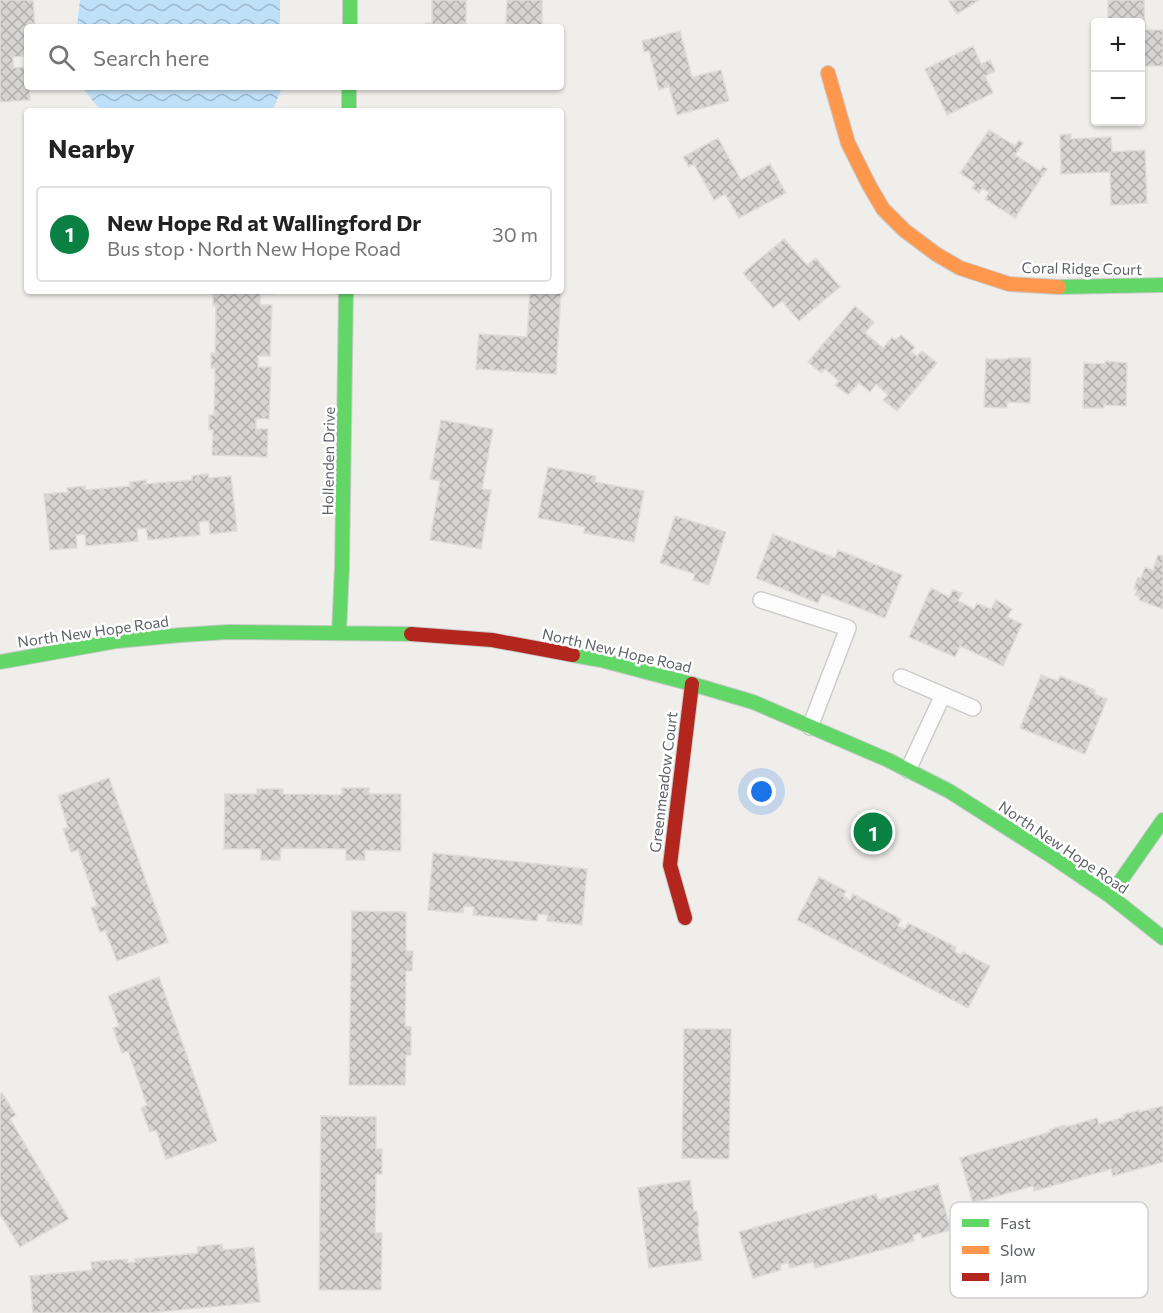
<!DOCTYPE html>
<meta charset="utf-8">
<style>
:root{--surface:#fff;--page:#f2f2f2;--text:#222;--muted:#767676;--line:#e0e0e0;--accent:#0b8043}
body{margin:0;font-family:Commissioner,sans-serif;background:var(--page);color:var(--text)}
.controls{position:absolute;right:18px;top:18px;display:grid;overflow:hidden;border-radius:6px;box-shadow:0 2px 4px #0004}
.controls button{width:54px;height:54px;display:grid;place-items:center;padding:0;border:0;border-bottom:2px solid var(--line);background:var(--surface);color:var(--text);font:30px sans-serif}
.you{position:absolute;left:762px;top:792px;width:21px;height:21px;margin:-15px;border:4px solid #fff;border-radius:50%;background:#1a73e8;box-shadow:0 0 0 9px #1a73e833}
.badge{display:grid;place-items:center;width:39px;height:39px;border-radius:50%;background:var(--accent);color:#fff;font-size:20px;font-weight:700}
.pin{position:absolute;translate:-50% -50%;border:3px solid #fff;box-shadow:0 2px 6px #0006}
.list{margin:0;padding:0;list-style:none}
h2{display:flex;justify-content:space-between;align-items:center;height:78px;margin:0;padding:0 24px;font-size:26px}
h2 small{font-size:20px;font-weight:400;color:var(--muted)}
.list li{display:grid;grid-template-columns:39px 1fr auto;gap:18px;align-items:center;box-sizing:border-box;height:96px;margin:0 12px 12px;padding:0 12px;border:2px solid var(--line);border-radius:6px}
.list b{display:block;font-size:22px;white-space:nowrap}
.list p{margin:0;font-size:20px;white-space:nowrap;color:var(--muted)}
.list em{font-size:20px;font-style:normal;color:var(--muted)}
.icon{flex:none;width:33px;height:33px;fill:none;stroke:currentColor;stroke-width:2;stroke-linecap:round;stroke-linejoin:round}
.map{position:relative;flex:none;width:1163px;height:1313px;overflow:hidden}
.search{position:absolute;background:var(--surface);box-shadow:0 2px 4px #0004;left:24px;top:24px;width:540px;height:66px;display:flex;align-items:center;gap:15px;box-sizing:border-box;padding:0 21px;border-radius:6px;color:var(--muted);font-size:22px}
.panel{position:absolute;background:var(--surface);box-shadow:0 2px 4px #0004;left:24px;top:108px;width:540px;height:186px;border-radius:6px}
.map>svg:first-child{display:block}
</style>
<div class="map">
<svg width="1163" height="1313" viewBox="0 0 1163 1313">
<defs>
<pattern id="water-waves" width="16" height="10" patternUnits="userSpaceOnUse" patternTransform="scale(1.5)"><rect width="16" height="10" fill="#bfe0f9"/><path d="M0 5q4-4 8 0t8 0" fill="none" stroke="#9eb9cd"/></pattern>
<pattern id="building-cross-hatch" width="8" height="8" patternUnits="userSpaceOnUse" patternTransform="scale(1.5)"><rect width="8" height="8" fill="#d6d5d3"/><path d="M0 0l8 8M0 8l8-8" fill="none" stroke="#b1b0af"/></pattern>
</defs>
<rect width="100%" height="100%" fill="#efeeea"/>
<path fill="url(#water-waves)" d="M80 0H280V27H77Z
M82 87H282V88L273 109 270 111H106L96 105Z"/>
<path fill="url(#building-cross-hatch)" stroke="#deddd9" stroke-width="1.5" d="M0 0H33L35 27 26 28 27 56 13 57V68L27 67V87H29L30 100 0 102Z
M432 0H466V27H426V23L432 24Z
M507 0H542V25H546V27H506Z
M948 0H979L957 14Z
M1108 0H1144L1145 30H1163V66H1140V22H1108Z
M680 31 692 77 721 70 729 101 677 115 669 86 659 90 649 51 644 52 642 41Z
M973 46 981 64 990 60 995 71 985 76 993 93 947 115 925 69Z
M989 130 1015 146 1019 140 1023 143 1015 155 1040 171 1043 166 1047 169 1015 218 985 199 989 192 982 188 979 193 972 188 975 183 960 173Z
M1071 134V139L1111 137 1112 152 1145 150 1147 203 1111 205 1110 172 1061 174 1060 135Z
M718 138 741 180 770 164 786 193 739 218 725 194 714 200 694 164 689 167 683 157Z
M784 239 807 265 816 258 840 287 799 321 782 301 773 308 743 273Z
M213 291H273V294H260V305H272L270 356H258V367H271L269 419 256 418V429H268L267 457 212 455 213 430H209V415H214L215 368H211V353H215L216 306H213Z
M530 291H561L556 374 476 369 479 334 527 337Z
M855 306 874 322 865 333 883 348 892 337 896 340 901 335 915 347 911 352 917 356 922 351 937 363 897 411 883 400 888 395 876 384 870 392 859 383 848 395 835 385 839 381 825 369 821 373 808 362Z
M1009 358H1031L1030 403 1007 402V408L984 407 986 359H1008Z
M1105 361 1127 363 1126 406 1104 405V408H1083L1084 363 1105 364Z
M441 420 493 429 482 489 491 490 481 549 430 540 440 481 430 479Z
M548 467 596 476 595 482 644 491 634 542 584 533 585 527 538 518Z
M205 474H208L209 478 231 476 237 531 210 534 209 521 199 522 200 535 148 540 146 528 137 529 138 541 86 546 85 534 76 535 77 548 50 550 44 494 68 492 67 488 85 486V490L130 486V482L146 480V484L192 480V476Z
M675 516 726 532 709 585 693 580 695 574 660 563Z
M773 534 835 558 838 550 902 575 885 618 822 594 818 603 756 578Z
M1158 555 1163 556V609L1139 600 1140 597 1135 595 1137 590 1134 589 1138 577 1141 578 1145 567 1153 570Z
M931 588 949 597 953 590 962 593 958 601 974 609 977 603 991 609 996 600 1012 609 1007 617 1022 624 1003 666 960 646 955 657 909 637Z
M1041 675 1058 681 1060 676 1095 690 1094 694 1107 699 1085 754 1020 728Z
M109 778 168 942 117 961 105 930 100 932 91 908 97 906 78 850 71 852 63 829 68 827 58 796Z
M342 788H369V794H401V851L365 850V860H346V849L281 848 280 860H261V849H224L225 794H257V789H283V794L342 795Z
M433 853 587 869 582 925 547 921 548 915 538 914 537 921 473 915 474 907 464 906 463 913 428 910Z
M819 877 846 891 843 896 850 900 853 894 901 919 898 926 905 929 908 923 956 947 955 952 961 955 963 952 990 966 968 1008 797 920Z
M352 911 406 912V951H413L412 971H406L405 1026 411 1027V1055H406L405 1085H349Z
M159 977 217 1141 166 1159 156 1130 150 1132 141 1108 147 1105 128 1051 122 1053 113 1028 119 1026 108 996Z
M684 1029H731L729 1159 682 1158Z
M2 1093 16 1115 10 1119 69 1219 20 1247 0 1214V1094Z
M1163 1106V1162L1113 1176 1111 1169 1034 1191 1033 1186 973 1203 960 1158 1050 1132 1049 1130 1065 1125 1066 1127 1097 1118 1099 1124 1124 1117 1123 1115 1129 1113 1139 1110V1112Z
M321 1116 376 1117V1149H382V1174H376L375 1233H382L381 1290H319Z
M690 1180 694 1211H697L699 1226 697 1227 702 1260 649 1268 638 1188Z
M938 1184 951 1230 922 1238 921 1233 913 1235 914 1241 815 1268 813 1262 790 1268 788 1262 780 1265 781 1270 753 1278 739 1232 876 1194 878 1200Z
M222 1244 223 1250 254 1247 260 1302 148 1313H33L30 1276 92 1270 91 1262 127 1259 128 1263 135 1262V1259L198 1253 197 1247Z"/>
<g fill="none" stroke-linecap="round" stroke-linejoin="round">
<defs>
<path id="lane" d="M761 600 848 628 810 727
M901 677 943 695 908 770
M943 695 973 708"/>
<path id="fast" d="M350 0V27
M349 87V111
M1059 287 1163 285
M339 632 342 567 346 291
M573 655 601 660 692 684 753 702 888 760 949 791 1048 854 1110 896 1163 938
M0 662 117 641 181 635 228 632 411 634
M1110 896 1163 820"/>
<path id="slow" d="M828 73 848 143 869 185 883 209 904 230 936 254 960 268 1009 284 1059 287"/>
<path id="jam" d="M411 634 492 640 573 655
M685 918 670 865 692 684"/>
</defs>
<use href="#lane" stroke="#cbcccc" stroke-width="18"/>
<use href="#fast" stroke="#cacacb" stroke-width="16"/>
<use href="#slow" stroke="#cacacb" stroke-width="16"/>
<use href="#jam" stroke="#cacacb" stroke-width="16"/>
<use href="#lane" stroke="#fdfcfc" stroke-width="15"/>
<use href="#fast" stroke="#63d668" stroke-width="14"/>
<use href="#slow" stroke="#ff974d" stroke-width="14"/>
<use href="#jam" stroke="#b3261e" stroke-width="14"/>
</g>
<g text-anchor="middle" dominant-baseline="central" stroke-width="5" stroke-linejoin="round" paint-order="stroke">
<g font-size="15" fill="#5f6368" stroke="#fff">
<text transform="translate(1082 268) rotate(1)">Coral Ridge Court</text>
<text transform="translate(328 461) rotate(-89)">Hollenden Drive</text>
<text transform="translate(93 631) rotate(-8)">North New Hope Road</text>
<text transform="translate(617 650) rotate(13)">North New Hope Road</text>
<text transform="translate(663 782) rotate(-83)">Greenmeadow Court</text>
<text transform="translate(1064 847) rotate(34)">North New Hope Road</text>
</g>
</g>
<rect x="950" y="1202" width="198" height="96" rx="9" fill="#fff" stroke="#cfd0d2" stroke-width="1.5"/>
<rect x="962" y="1219" width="27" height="8" fill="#63d668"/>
<rect x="962" y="1246" width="27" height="8" fill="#ff974d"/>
<rect x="962" y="1273" width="27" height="8" fill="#b3261e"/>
<g font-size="16" fill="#5f6368">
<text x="1000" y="1229">Fast</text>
<text x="1000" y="1256">Slow</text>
<text x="1000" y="1283">Jam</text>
</g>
</svg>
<div class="controls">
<button>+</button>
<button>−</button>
</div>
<div class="you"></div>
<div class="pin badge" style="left:873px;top:832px">1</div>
<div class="search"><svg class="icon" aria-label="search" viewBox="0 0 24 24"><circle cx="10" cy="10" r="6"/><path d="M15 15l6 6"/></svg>Search here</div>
<section class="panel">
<h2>Nearby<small></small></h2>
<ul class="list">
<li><span class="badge">1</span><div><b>New Hope Rd at Wallingford Dr</b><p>Bus stop · North New Hope Road</p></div><em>30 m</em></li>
</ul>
</section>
</div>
